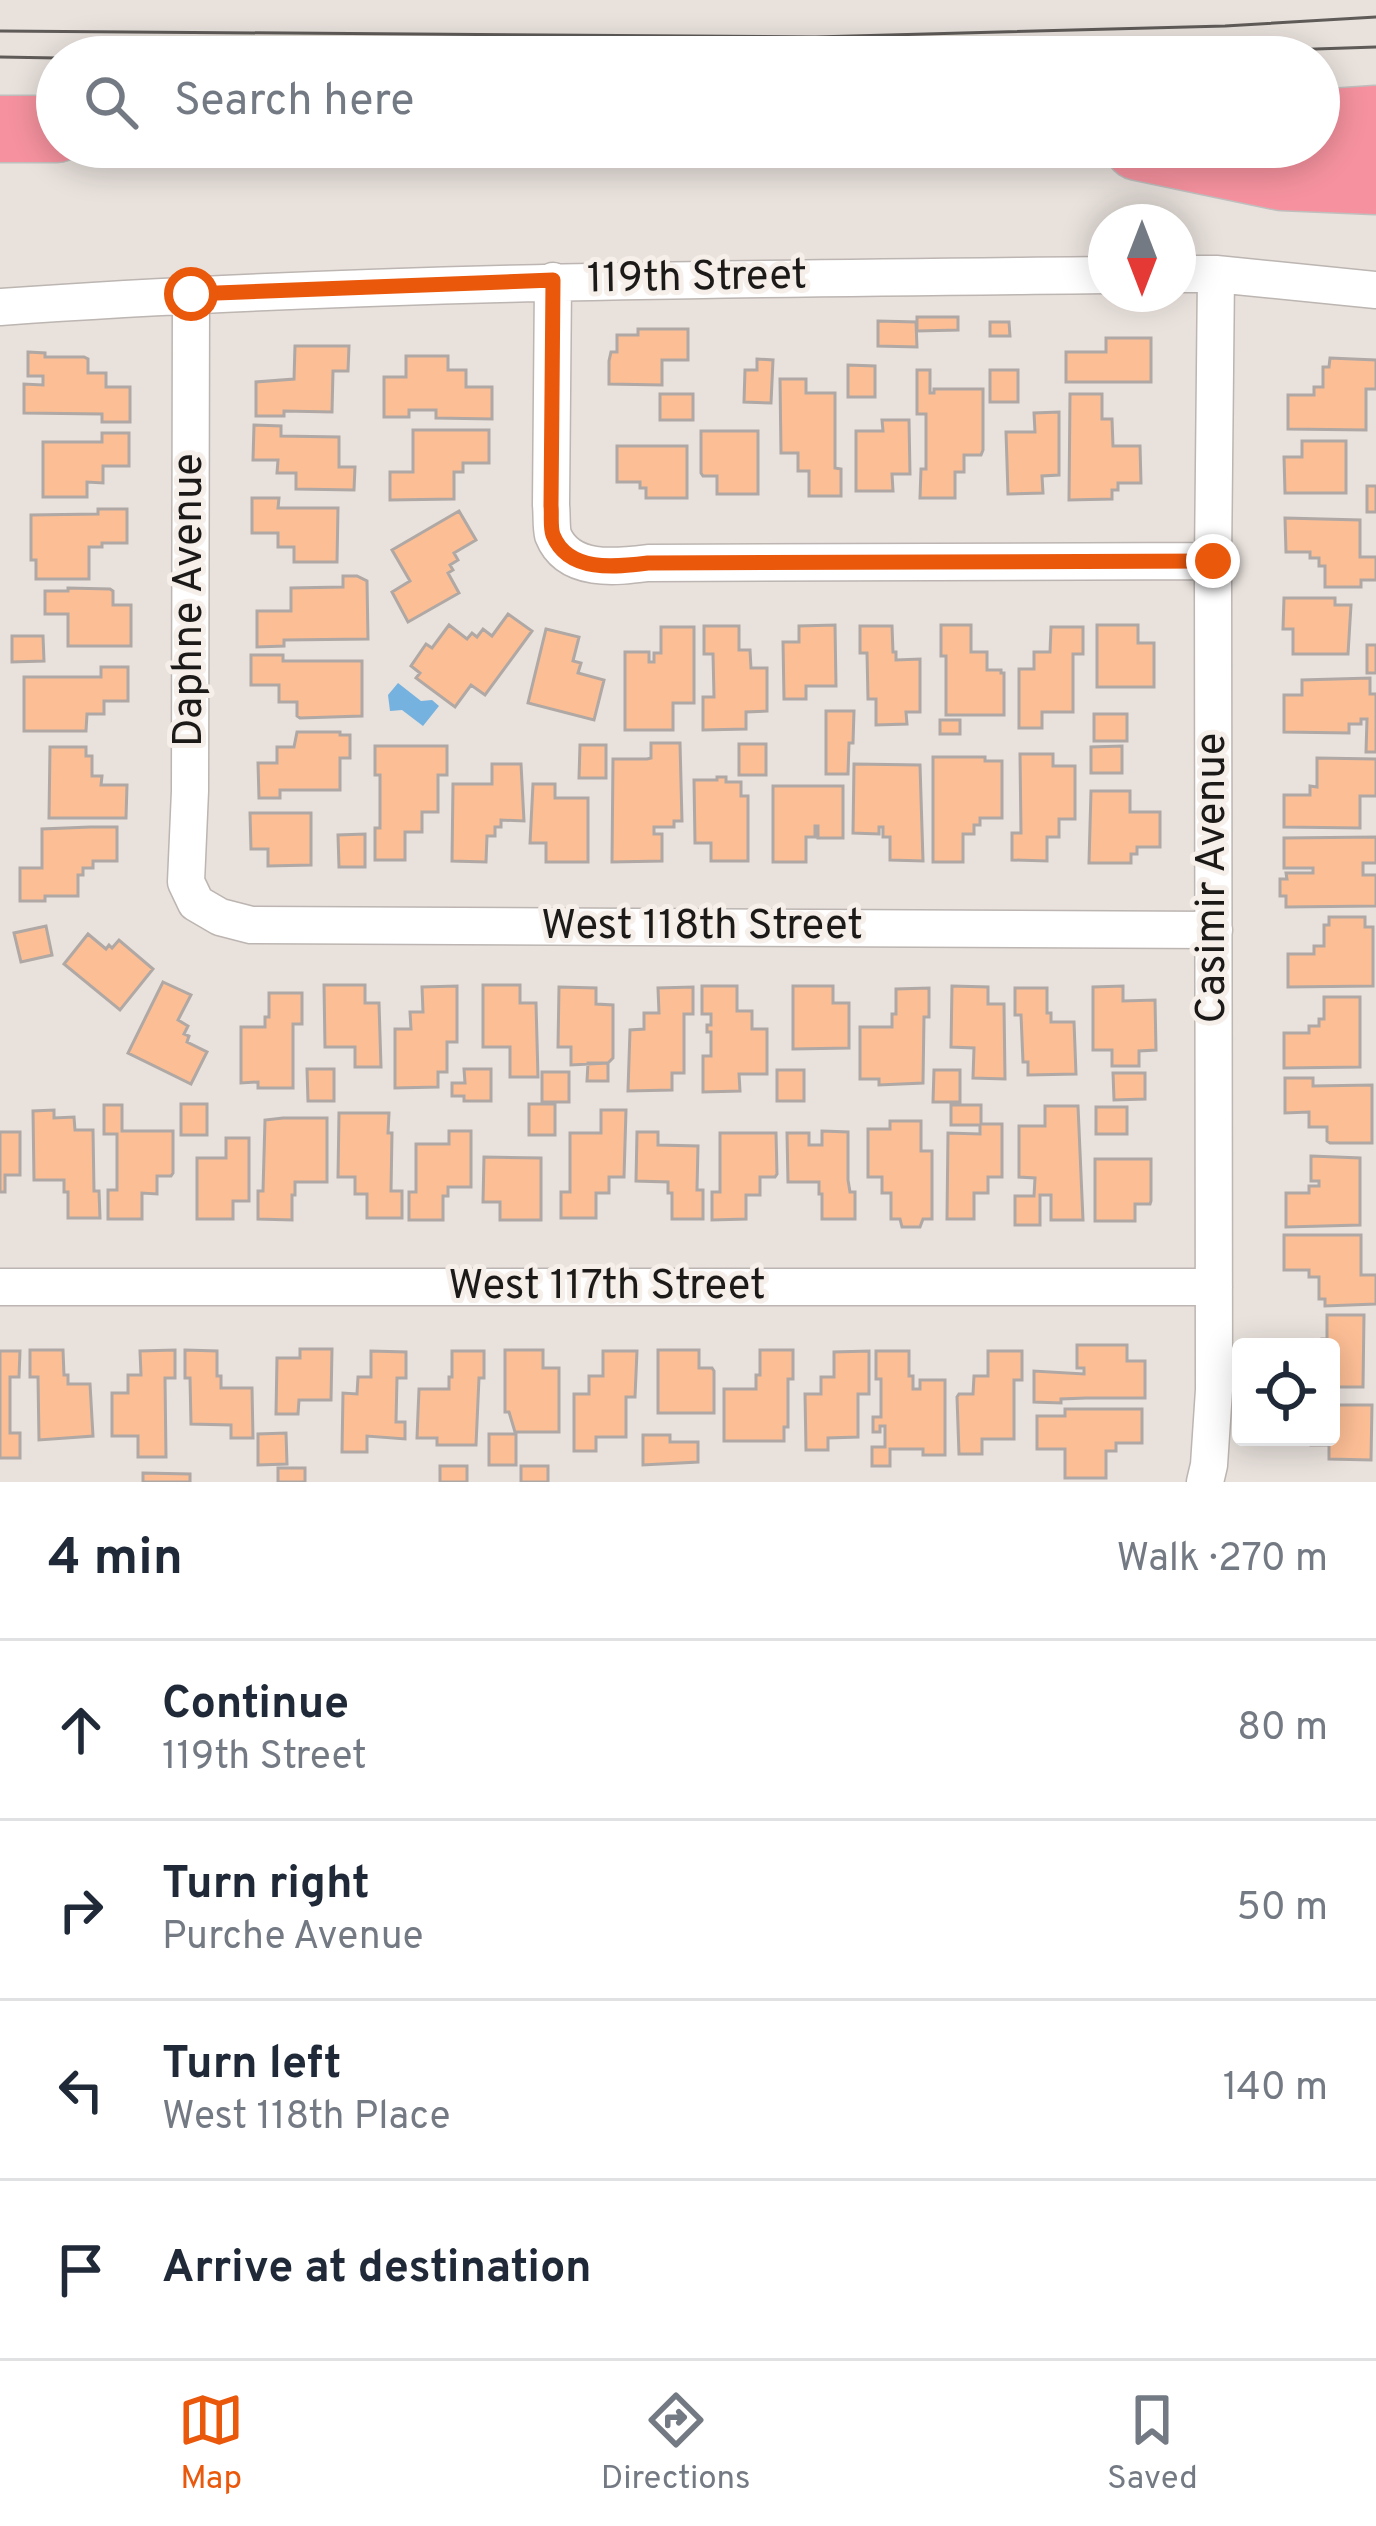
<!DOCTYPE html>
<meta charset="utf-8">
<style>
:root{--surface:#fff;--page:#f2f2f3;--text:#1f2937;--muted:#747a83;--line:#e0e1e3;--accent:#ea580c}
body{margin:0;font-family:Overpass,sans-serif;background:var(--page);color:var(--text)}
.controls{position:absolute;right:36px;bottom:36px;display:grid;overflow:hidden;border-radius:12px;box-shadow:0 6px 30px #0003}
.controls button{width:108px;height:108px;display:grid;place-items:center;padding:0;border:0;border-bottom:3px solid var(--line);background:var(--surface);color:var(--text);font:60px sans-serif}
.compass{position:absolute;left:1088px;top:204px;width:108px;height:108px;border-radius:50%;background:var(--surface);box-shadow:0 6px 30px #0003;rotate:180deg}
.stop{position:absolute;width:36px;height:36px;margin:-27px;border:9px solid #ea580c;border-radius:50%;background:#fff}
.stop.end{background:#ea580c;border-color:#fff;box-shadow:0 3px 12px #0008}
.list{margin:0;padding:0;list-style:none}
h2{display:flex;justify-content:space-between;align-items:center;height:156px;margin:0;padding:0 48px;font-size:51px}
h2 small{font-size:39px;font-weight:400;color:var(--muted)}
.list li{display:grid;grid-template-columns:78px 1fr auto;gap:36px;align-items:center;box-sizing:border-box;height:180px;padding:0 48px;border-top:3px solid var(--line)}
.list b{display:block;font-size:45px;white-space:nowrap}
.list p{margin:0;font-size:39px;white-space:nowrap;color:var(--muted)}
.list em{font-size:39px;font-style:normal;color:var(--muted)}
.icon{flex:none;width:66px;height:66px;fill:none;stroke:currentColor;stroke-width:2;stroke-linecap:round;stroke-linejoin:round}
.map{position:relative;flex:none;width:1376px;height:1482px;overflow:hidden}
.search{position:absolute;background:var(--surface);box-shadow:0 6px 30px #0003;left:36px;right:36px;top:36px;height:132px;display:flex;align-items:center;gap:30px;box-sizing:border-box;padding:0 42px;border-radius:66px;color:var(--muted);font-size:45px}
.sheet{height:876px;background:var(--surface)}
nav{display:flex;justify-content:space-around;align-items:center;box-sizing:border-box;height:168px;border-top:3px solid var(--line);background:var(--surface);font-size:33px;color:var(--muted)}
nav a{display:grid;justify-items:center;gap:6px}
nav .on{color:var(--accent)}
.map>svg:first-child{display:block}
</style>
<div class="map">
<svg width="1376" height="1482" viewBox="0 0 1376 1482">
<rect width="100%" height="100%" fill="#e8e1dc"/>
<path fill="#76b2df" d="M398 683 421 701 432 700 439 706 423 726 402 710 390 711 388 695Z"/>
<path fill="#fcbe95" stroke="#afa8a4" stroke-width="3" d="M917 317H958V330L917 331Z
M878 321 916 322 917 347 878 346Z
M990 322H1009L1010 336H990Z
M638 329H688V360H662V385L609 384V361L611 352H617V335H638Z
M1106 338H1151V382H1066V352H1106Z
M295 346H349L348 371H333L332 412 284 411V416H256V382L294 379Z
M28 352 45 353V357H84L88 359V373H106V387H130V422H102V414L24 413V384L43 385V376H28Z
M406 356H448V370H466V387H492V419L436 418V410H409V417H384V377H406Z
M1330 358 1376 360V389H1366V430L1288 429V395H1314V387H1323V367H1329Z
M757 359 773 360 771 403 744 402 745 370H757Z
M848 365 875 366V397H848Z
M917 370H930V393H934V389H983V450L981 455H964V472H955V498H920L921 469H926V414H917Z
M990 370H1018V402H990Z
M780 379H806V393H835V468L841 469V496H809V471H798V453H781Z
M660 394H693V420H660Z
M1070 394H1102V419H1112L1113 446H1140L1141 483H1118V490H1112V499L1069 500Z
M1059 412V475L1042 476 1043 493 1008 494 1006 432H1035L1034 413Z
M882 420H909L910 474H892L893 491H856V431H883Z
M254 425 281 426V436L339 437V467H355L354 490 296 489V473H277L278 460H253Z
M413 430H489V463H463V472H454V499L390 500V472H413Z
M701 431H758V494H717V476H703L701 473Z
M102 433H129V466H103V483L87 482V497H43V442H102Z
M1302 441H1346V493H1285L1284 457H1302Z
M617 446H687V498H646V488H640V482H617Z
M1367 486H1376V512H1367Z
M252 498H279L278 508H338L337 562H294V547H278V533H252Z
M98 509H127V543H102V547H89V579H36V560H31V515L98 514Z
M459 511 476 540 454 553 458 560 450 565 453 570 448 573 459 593 408 622 392 592 410 581 392 550Z
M1285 518 1360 520V557H1376V580H1361V587H1325V566H1319V558H1310V552H1286Z
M343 576H357L367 581 368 639 284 640V646L257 647V611H291V588L343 587Z
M68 588 110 589 113 591V605H131V646H68V614H45V591H68Z
M1284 598H1335V605H1351L1348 654H1293V629H1283Z
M508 614 532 631 485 695 471 685 455 707 416 678 420 673 411 666 426 644 432 648 449 625 467 639 472 633 477 637 483 629 492 636Z
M835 625 836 686H806V699H784L783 642H799V626Z
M941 625H971V652H987V670H1001V673H1004V715H946V656H941Z
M1097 625H1138V643H1154V687H1097Z
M704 626H739V650H750L751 668H767V711L746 712V729L703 730V697H714L713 654H704Z
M860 626H892L893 652H896V660L920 659V712H906L907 724 876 725V699H868L867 653H860Z
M661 627H694V703H673V730H625V652H649V662H654V653H661Z
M1051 627H1083V654H1073V712H1042V728H1019V669H1034V652H1050Z
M546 629 579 637 573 661 581 663 578 673 604 680 594 720 528 703Z
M12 636H43L44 661 12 662Z
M1367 645H1376V673H1367Z
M251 655H283V661H362V716L300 718 297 716V702H279V685H251Z
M101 667H128V701H104V714H87L86 731H24V677H101Z
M1370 678V694H1376V752H1366L1367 719H1361V724H1349V733L1284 732V695H1302V680Z
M826 711H854L853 743H849L848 774H826Z
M1094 714H1127V741H1094Z
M940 720H960V734H940Z
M297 732H340V735H350V758H340V790H280V798H259L258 763H277V747H294Z
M651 743H680L682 821H674V827H654V834H662V861L612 862 613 759H647L651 758Z
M739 744H766V775H739Z
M580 745H606V778H579Z
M375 746H447V775H438V812H422V832H405V860H375V828H380V775H375Z
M1122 746V773H1091V747Z
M50 747H86V756H92V776H102L101 785H127L126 818H49Z
M1020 754H1053V766H1075V819H1059V837H1047V861L1012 860V833H1021Z
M933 757H985V761H1002V818H980V825H974V834H963V862H933Z
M1317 758 1376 759V796H1360V828L1284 827V795H1310V786L1317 787Z
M492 764H521L524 821 501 820V827H495V836H487L486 862 452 861 453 784H492Z
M854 764 920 765 923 861 890 860V837H883V827H879V834L853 833Z
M717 777H726V782H741V796H748V861H711V843H695L694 780H717Z
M533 784H555V798H588V862H546V843H530Z
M773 786H843V838H818V826H815V837H806V862H773Z
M1091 791H1130V812H1160V847H1137V854H1131V863H1089Z
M250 813H311V865L268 866V849H251Z
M90 827H117V861H93V868H83V875H78V896H45V901H20V868H42V829Z
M365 834V867H339L338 835Z
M1376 837V863H1363V875H1376V906L1286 907V896H1280V879H1287L1286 873H1313V868H1284V838Z
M1329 917H1365V927H1373V986L1288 987V954H1314V946H1324V925H1329Z
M46 926 52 955 21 962 14 933Z
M88 934 106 949 109 945 112 948 119 940 153 969 120 1010 64 964Z
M163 982 191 995 178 1020 188 1026 184 1034 189 1036 187 1042 207 1052 191 1084 128 1053Z
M324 985H365V1003H379L381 1067H355V1047H325Z
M483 985H520V1003H536L538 1077H510V1047H483Z
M457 986V1042H447V1072H438V1087L395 1088V1029H411L410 1012H423L422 987Z
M702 986H737V1011H752V1029H767V1074H739L740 1091 703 1092V1056H711V1032H707V1025H711V1014H702Z
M793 986H833V1003H849V1048L793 1049Z
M952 986 988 987V1004H1004L1005 1079 973 1078 974 1048 951 1047Z
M1123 986V1001L1155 1000 1156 1050 1139 1051V1066H1112V1050H1093V987Z
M559 987 596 988V1004L613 1005V1058L608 1063 571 1065V1047H558Z
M693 987V1014H684V1073H672V1090L628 1091 630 1030 644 1029V1013H659L658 988Z
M929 988V1017H924L923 1083 879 1085V1079H860V1027H892V1014H896V989Z
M1015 988H1047V1013H1051V1022H1074L1076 1074 1028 1075V1062H1023L1021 1015H1015Z
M269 993H302V1024H293V1088H258V1082L241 1083V1027H265V1017H269Z
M1324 997H1360V1067L1284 1068V1033H1309V1026H1319V1019H1324Z
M588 1063H608V1081H587Z
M307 1069H334V1101H308Z
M464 1069H491V1101H464V1096H452V1083H465Z
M777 1070H804V1101H777Z
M934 1070H960V1102H933Z
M542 1072H569V1102H542Z
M1113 1073H1145V1099L1114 1100Z
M1285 1078H1313V1086L1372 1085V1143H1330L1327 1141V1127H1309V1112L1285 1113Z
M181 1104H207V1135H181Z
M529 1104H555V1135H529Z
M104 1105H122V1131H173V1173L171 1176H157V1194L142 1193V1219H108V1190H117V1134H104Z
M951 1105H981V1124H1002V1177H988V1193H974V1219H947L948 1133 980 1134V1125H951Z
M1045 1106H1078L1083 1220H1051V1195H1040V1225H1015V1196H1034L1035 1178 1019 1177V1126H1045Z
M1096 1107H1127V1134H1096Z
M54 1110V1118L74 1117 75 1130H93L94 1191H99L100 1218H68V1192H64V1180H34L33 1111Z
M601 1110H626L624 1177H609V1193H596V1218H561V1192H570V1133H601Z
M339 1113H389L388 1133H392L391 1191H402V1218H367V1194H355V1177H338Z
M283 1118H327V1182H295V1195H292V1220L258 1219V1191H263L265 1120Z
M890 1121H921V1151H932V1219H923L920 1227H902L900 1219H891V1193H882V1177H868V1129H890Z
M449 1131H471V1187H448V1196H443V1220H409V1192H416V1144H449Z
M822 1131 848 1132V1180L850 1192H855V1219H822V1194H819V1182H788L787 1133H809V1145H822Z
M0 1132H20V1175H5V1192H0Z
M637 1132H658V1145L698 1146 697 1190H703V1219H672V1193H668V1182L636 1181Z
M720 1133H776L777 1174 775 1177H760V1195H746V1219L712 1220V1192H720Z
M226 1138H249V1201H233V1219H197V1158H226Z
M1311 1156 1360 1158V1225L1286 1227V1193H1309V1186H1319V1181H1311Z
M484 1157 541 1158V1220H500V1202H483Z
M1095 1159H1151V1201L1150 1204H1135V1221H1095Z
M1284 1235H1361V1275H1376V1304L1325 1306V1299H1319V1277H1309V1270H1284Z
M1327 1315H1364L1363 1387H1331V1347H1312V1344H1322V1339H1327Z
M1077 1345H1127V1361H1145V1398H1086L1061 1399V1403L1034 1402V1371L1084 1374V1368H1077Z
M300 1349H332L331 1400H299L298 1414H276L277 1358H300Z
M30 1350H63L64 1375H68V1384H90L93 1436 39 1440 38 1377H30Z
M175 1350V1378H165L166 1457H138V1436H112V1393H128V1375H141L140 1351Z
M185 1350 217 1351V1376H221V1388H252L253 1438H231V1425L191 1424 190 1378H185Z
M505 1350H543V1368H559V1432H515L509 1412H505Z
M658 1350H699V1368H712L714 1371V1413H658Z
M760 1350H793V1379H788V1427H784V1441H724V1389H756V1375H760Z
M0 1351H20L19 1377H10V1433H20V1458H0Z
M371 1351 406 1352V1378H397L396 1422H405V1439L367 1436V1452H342L343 1393 357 1394 358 1377H371Z
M452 1351H484V1378H479L476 1445H437V1438H417L419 1389H449V1377H452Z
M603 1351H637L635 1397H626V1437H596V1451H574V1394H589V1376H603Z
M869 1351V1394H858V1437L828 1438V1450H806L805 1394H821V1377H834V1352Z
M876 1351H909V1376H913V1389H920V1380H945V1455H923V1449H890V1466H872V1447H885V1426H880V1432H873V1417H881V1379H876Z
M988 1351H1022V1380H1014V1439H982V1454H959L957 1397 959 1394H973L974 1376H988Z
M1331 1405H1372L1371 1460 1329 1459V1445H1311V1437H1331Z
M1065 1409H1142V1443H1116V1451H1106V1478H1065V1449H1037V1416H1065Z
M286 1433 287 1464 258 1465V1434Z
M489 1434H516V1465H489Z
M643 1435H670V1442H698V1462L643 1465Z
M440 1466H467V1482H440Z
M521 1466H548V1482H521Z
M278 1468H305V1482H278Z
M143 1473 190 1474V1482H143Z"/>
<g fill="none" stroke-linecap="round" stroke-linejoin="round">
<defs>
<path id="minor" d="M1178 274H1216L1376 290
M553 281 551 505C552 514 551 527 553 535 568 573 616 567 648 563L1213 561
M191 294 190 791 186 882 196 903 220 917 251 925 1214 930
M0 307C368 281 737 279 1106 275
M0 1287H1214
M1205 1482 1209 1465 1214 1390 1213 561 1216 274"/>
<path id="motorway" d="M1319 123 1376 119
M0 129H57
M1138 147 1282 177 1376 181"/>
</defs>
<use href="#minor" stroke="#bcb5b1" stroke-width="39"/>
<use href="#motorway" stroke="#bfbfbe" stroke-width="69"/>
<use href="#minor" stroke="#fff" stroke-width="36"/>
<use href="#motorway" stroke="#f6929f" stroke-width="66"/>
<path stroke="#5f5b58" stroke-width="3" d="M0 31 815 37 1225 26 1376 17
M0 57 57 58
M1078 57 1376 47"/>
</g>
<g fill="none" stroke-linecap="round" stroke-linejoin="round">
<path stroke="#ea580c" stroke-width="15" d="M191 294 553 280 551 506C552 514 550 527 553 535 568 573 616 567 648 563L1213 561"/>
</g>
<g text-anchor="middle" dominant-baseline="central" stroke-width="10" stroke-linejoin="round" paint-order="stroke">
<g font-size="42" fill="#1c1a18" stroke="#f5eee9">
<text transform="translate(697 279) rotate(-1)">119th Street</text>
<text transform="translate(190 600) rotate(-90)">Daphne Avenue</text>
<text transform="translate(1213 878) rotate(-90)">Casimir Avenue</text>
<text x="702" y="927">West 118th Street</text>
<text x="607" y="1287">West 117th Street</text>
</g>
</g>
</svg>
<div class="controls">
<button><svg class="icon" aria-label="locate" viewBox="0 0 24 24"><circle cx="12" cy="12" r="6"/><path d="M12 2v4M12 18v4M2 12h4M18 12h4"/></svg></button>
</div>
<svg class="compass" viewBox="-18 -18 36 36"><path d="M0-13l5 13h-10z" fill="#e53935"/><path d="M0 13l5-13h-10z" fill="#747a83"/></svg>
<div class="stop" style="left:191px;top:294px"></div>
<div class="stop end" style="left:1213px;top:561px"></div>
<div class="search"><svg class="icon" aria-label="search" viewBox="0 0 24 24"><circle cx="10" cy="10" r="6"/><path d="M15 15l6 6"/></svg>Search here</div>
</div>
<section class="sheet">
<h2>4 min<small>Walk · 270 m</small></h2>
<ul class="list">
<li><svg class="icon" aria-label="ahead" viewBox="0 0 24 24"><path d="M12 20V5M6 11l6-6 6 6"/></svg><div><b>Continue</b><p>119th Street</p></div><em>80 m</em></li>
<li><svg class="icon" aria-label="right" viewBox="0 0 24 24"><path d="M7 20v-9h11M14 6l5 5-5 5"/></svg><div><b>Turn right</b><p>Purche Avenue</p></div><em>50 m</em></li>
<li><svg class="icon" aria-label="left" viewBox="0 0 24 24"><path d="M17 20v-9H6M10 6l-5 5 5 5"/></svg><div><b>Turn left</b><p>West 118th Place</p></div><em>140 m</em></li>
<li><svg class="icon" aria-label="arrive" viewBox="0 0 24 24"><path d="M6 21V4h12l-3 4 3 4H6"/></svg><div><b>Arrive at destination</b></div></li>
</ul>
</section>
<nav>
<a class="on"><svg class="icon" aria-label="map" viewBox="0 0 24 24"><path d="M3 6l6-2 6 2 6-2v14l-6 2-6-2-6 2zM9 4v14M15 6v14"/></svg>Map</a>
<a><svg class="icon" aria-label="directions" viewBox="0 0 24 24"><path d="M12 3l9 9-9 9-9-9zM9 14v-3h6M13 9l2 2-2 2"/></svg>Directions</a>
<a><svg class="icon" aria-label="saved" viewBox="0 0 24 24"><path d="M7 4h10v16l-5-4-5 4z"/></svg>Saved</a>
</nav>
